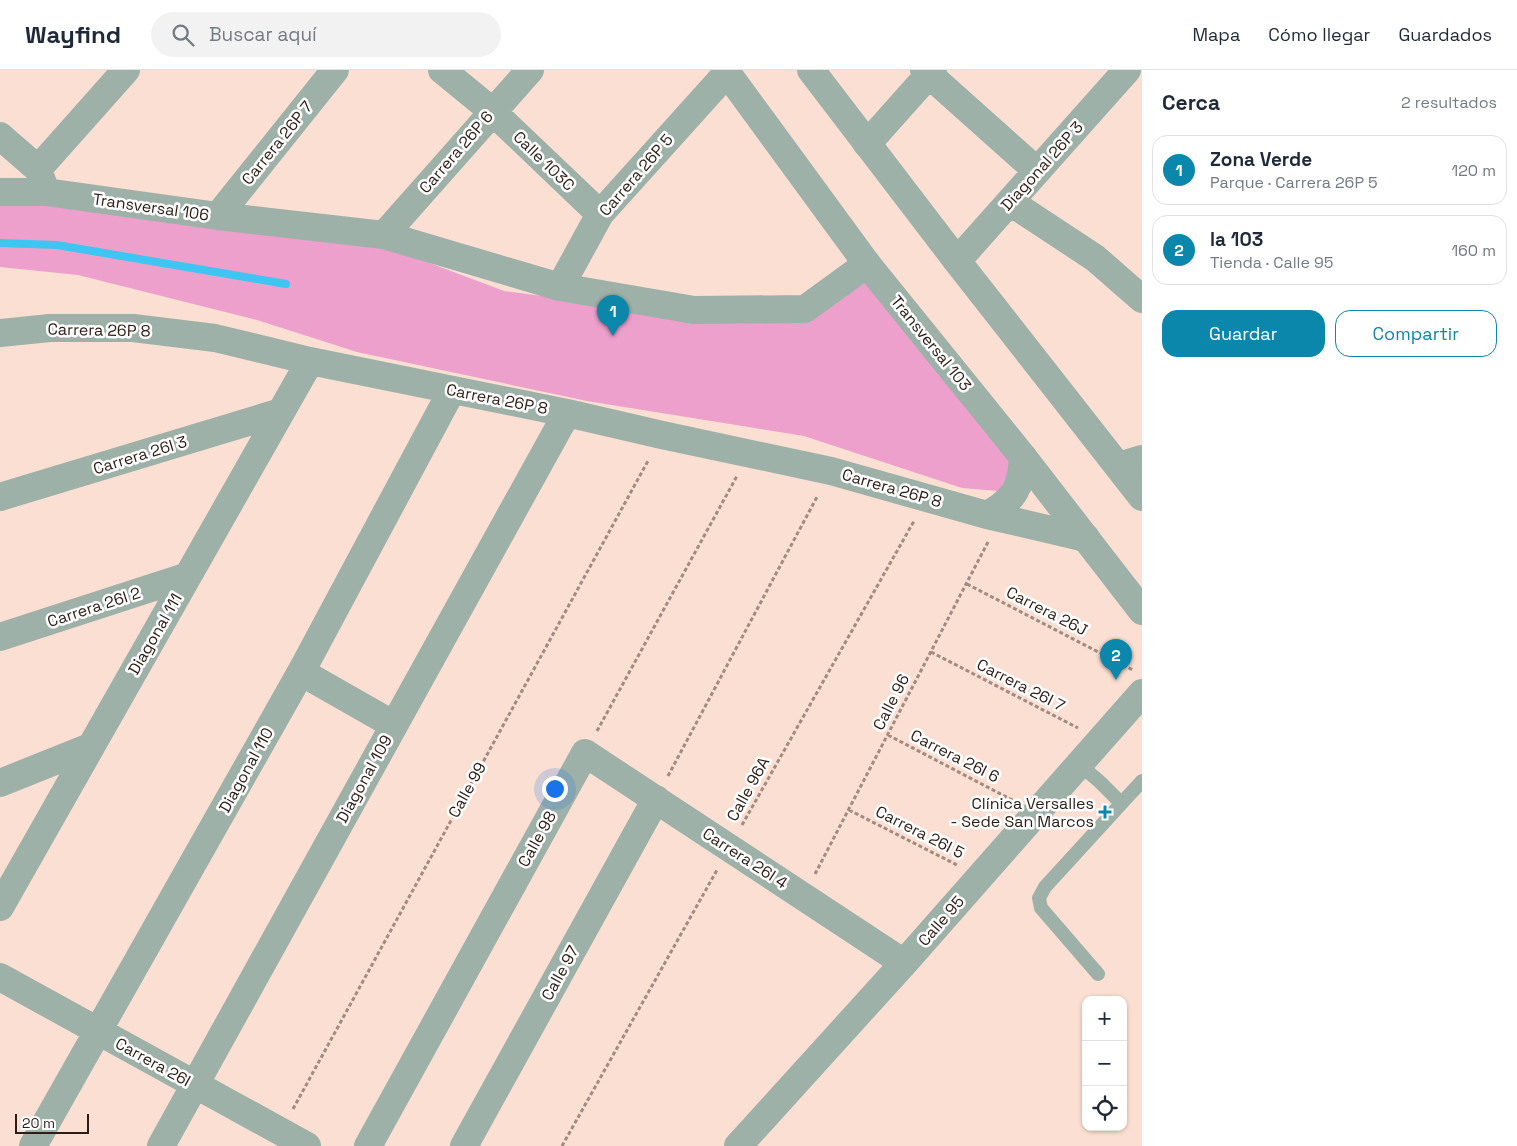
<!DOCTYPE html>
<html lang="es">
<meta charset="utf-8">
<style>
:root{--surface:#fff;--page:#f2f2f3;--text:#1f2937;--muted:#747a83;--line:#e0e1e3;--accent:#0a87aa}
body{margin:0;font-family:"Space Grotesk",sans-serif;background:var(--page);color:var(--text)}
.controls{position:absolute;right:15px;bottom:15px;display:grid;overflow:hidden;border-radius:10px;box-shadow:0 1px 4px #0004}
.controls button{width:45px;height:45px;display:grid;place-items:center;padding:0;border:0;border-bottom:1px solid var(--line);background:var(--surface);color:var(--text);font:25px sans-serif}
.scale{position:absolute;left:15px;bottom:12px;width:74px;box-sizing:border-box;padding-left:5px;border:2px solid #2c1c15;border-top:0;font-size:14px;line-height:18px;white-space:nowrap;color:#2c1c15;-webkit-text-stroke:4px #fff;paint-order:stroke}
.you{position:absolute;left:554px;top:718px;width:18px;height:18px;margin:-12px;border:4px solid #fff;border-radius:50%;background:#1a73e8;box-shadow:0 0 0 8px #1a73e833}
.badge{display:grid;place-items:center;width:32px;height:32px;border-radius:50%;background:var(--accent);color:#fff;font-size:16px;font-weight:700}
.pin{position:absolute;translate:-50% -41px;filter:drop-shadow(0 1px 2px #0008)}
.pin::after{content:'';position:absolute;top:26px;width:18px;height:15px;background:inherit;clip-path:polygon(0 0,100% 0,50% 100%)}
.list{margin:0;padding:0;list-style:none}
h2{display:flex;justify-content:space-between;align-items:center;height:65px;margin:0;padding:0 20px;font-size:21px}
h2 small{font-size:16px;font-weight:400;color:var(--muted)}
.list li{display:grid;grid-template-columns:32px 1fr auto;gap:15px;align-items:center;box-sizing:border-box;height:70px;margin:0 10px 10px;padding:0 10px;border:1px solid var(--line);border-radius:15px}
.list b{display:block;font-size:19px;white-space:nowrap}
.list p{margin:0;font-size:16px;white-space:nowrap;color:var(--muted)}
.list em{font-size:16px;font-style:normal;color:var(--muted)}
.actions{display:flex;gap:10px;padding:15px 20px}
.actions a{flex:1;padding:11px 0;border:1px solid var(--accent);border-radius:15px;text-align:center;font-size:18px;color:var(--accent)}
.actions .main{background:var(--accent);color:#fff}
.icon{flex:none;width:28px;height:28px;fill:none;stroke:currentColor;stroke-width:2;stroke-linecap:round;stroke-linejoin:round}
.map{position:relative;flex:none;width:1142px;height:1076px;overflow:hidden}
header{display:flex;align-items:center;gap:30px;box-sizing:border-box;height:70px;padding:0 25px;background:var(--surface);border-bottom:1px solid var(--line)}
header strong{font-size:24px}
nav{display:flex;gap:28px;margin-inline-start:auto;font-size:18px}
.search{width:350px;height:45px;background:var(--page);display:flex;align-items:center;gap:12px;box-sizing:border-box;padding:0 18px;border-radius:28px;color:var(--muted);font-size:19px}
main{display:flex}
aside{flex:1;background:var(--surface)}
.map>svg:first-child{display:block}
</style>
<header>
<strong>Wayfind</strong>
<div class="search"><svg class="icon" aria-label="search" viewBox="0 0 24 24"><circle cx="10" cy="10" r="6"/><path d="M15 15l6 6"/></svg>Buscar aquí</div>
<nav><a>Mapa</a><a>Cómo llegar</a><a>Guardados</a></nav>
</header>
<main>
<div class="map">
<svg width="1142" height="1076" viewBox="0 0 1142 1076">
<rect width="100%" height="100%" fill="#fbdfd3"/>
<path fill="#eca0cb" d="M0 129 382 175 504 221 697 246 805 243 866 200 1016 388 999 421 962 418 804 366 587 331 357 282 257 250 78 205 0 197Z"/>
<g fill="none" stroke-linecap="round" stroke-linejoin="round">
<path stroke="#3fc5f2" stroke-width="8" d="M0 173 57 175 286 214"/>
<path stroke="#a28b81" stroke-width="3" stroke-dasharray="4 2.5" stroke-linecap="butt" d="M967 514 1133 600
M931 582 1078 658
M597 661 737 406
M888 665 1014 731
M668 706 818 425
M849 740 957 795
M742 755 914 451
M815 804 988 472
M293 1039 649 389
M562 1076 717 800"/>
<path stroke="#9db1a8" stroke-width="14" d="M1079 694 1100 712 1121 733
M1098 904 1041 838 1039 828 1045 817 1142 711"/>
<path stroke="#9db1a8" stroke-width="28" d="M442 0 492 41 600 144
M924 0 1037 101
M0 66 38 99
M867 74 933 0
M0 122H46L218 146 384 165 560 217 694 240 805 239 867 194
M46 122 38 99 126 0
M1010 132 1095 188 1142 229
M218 146 335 0
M384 165 530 0
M957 191 1127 0
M560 217 600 144 727 3
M0 263 50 258H133L215 268 310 291 567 343 662 365 831 401 987 445 1086 468
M1119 396 1142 389
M0 427 281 342
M987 445C1013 431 1022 417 1023 387
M0 567 188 506
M301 602 394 655
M0 713 90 677
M0 837 310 291
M0 907 307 1076
M33 1076 301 602 452 320
M161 1076 567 343
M368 1076 585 683 904 893
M464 1076 656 729
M738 1076 904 893 1142 623"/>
<path stroke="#9db1a8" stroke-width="28" d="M725 0 867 194 1023 387 1142 541
M811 0 957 191 1142 427"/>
</g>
<path fill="#0a87aa" stroke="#fff" stroke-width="2" d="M1102.5 734.5h5v5h5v5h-5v5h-5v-5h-5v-5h5z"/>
<g text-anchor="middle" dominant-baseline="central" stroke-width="5" stroke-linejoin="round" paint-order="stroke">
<g font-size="16" fill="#2c1c15" stroke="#fff">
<text transform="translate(277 73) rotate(-51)">Carrera 26P 7</text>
<text transform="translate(456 82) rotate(-49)">Carrera 26P 6</text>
<text transform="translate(544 91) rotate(44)">Calle 103C</text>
<text transform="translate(1042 96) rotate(-48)">Diagonal 26P 3</text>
<text transform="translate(636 105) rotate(-49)">Carrera 26P 5</text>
<text transform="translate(151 137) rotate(8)">Transversal 106</text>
<text transform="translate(99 260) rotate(1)">Carrera 26P 8</text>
<text transform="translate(931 273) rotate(51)">Transversal 103</text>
<text transform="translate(497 329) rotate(11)">Carrera 26P 8</text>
<text transform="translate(140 385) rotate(-17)">Carrera 26I 3</text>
<text transform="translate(892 418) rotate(16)">Carrera 26P 8</text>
<text transform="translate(94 537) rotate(-18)">Carrera 26I 2</text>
<text transform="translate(1047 541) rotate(27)">Carrera 26J</text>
<text transform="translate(155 564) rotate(-60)">Diagonal 111</text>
<text transform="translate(1021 615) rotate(27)">Carrera 26I 7</text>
<text transform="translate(891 632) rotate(-63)">Calle 96</text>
<text transform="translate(955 686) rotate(27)">Carrera 26I 6</text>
<text transform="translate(246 700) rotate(-61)">Diagonal 110</text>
<text transform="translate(364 709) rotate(-61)">Diagonal 109</text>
<text transform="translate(748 719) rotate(-61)">Calle 96A</text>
<text transform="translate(467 720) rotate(-61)">Calle 99</text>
<text transform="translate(920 762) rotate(27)">Carrera 26I 5</text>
<text transform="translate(537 769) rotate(-61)">Calle 98</text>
<text transform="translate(745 788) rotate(33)">Carrera 26I 4</text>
<text transform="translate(941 851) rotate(-49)">Calle 95</text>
<text transform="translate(560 903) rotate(-61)">Calle 97</text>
<text transform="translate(153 992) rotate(29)">Carrera 26I</text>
</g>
<g font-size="16" fill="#2c1c15" stroke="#fff" text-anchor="end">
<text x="1094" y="733">Clínica Versalles<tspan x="1094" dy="18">- Sede San Marcos</tspan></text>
</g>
</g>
</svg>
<div class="controls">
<button>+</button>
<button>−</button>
<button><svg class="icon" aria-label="locate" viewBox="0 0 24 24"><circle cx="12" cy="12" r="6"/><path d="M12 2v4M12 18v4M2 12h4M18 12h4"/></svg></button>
</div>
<div class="scale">20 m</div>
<div class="you"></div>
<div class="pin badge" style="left:613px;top:266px">1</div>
<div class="pin badge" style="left:1116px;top:610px">2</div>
</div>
<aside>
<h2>Cerca<small>2 resultados</small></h2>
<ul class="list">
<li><span class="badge">1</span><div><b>Zona Verde</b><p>Parque · Carrera 26P 5</p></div><em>120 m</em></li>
<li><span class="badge">2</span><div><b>la 103</b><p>Tienda · Calle 95</p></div><em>160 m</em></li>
</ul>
<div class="actions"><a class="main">Guardar</a><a>Compartir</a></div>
</aside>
</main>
